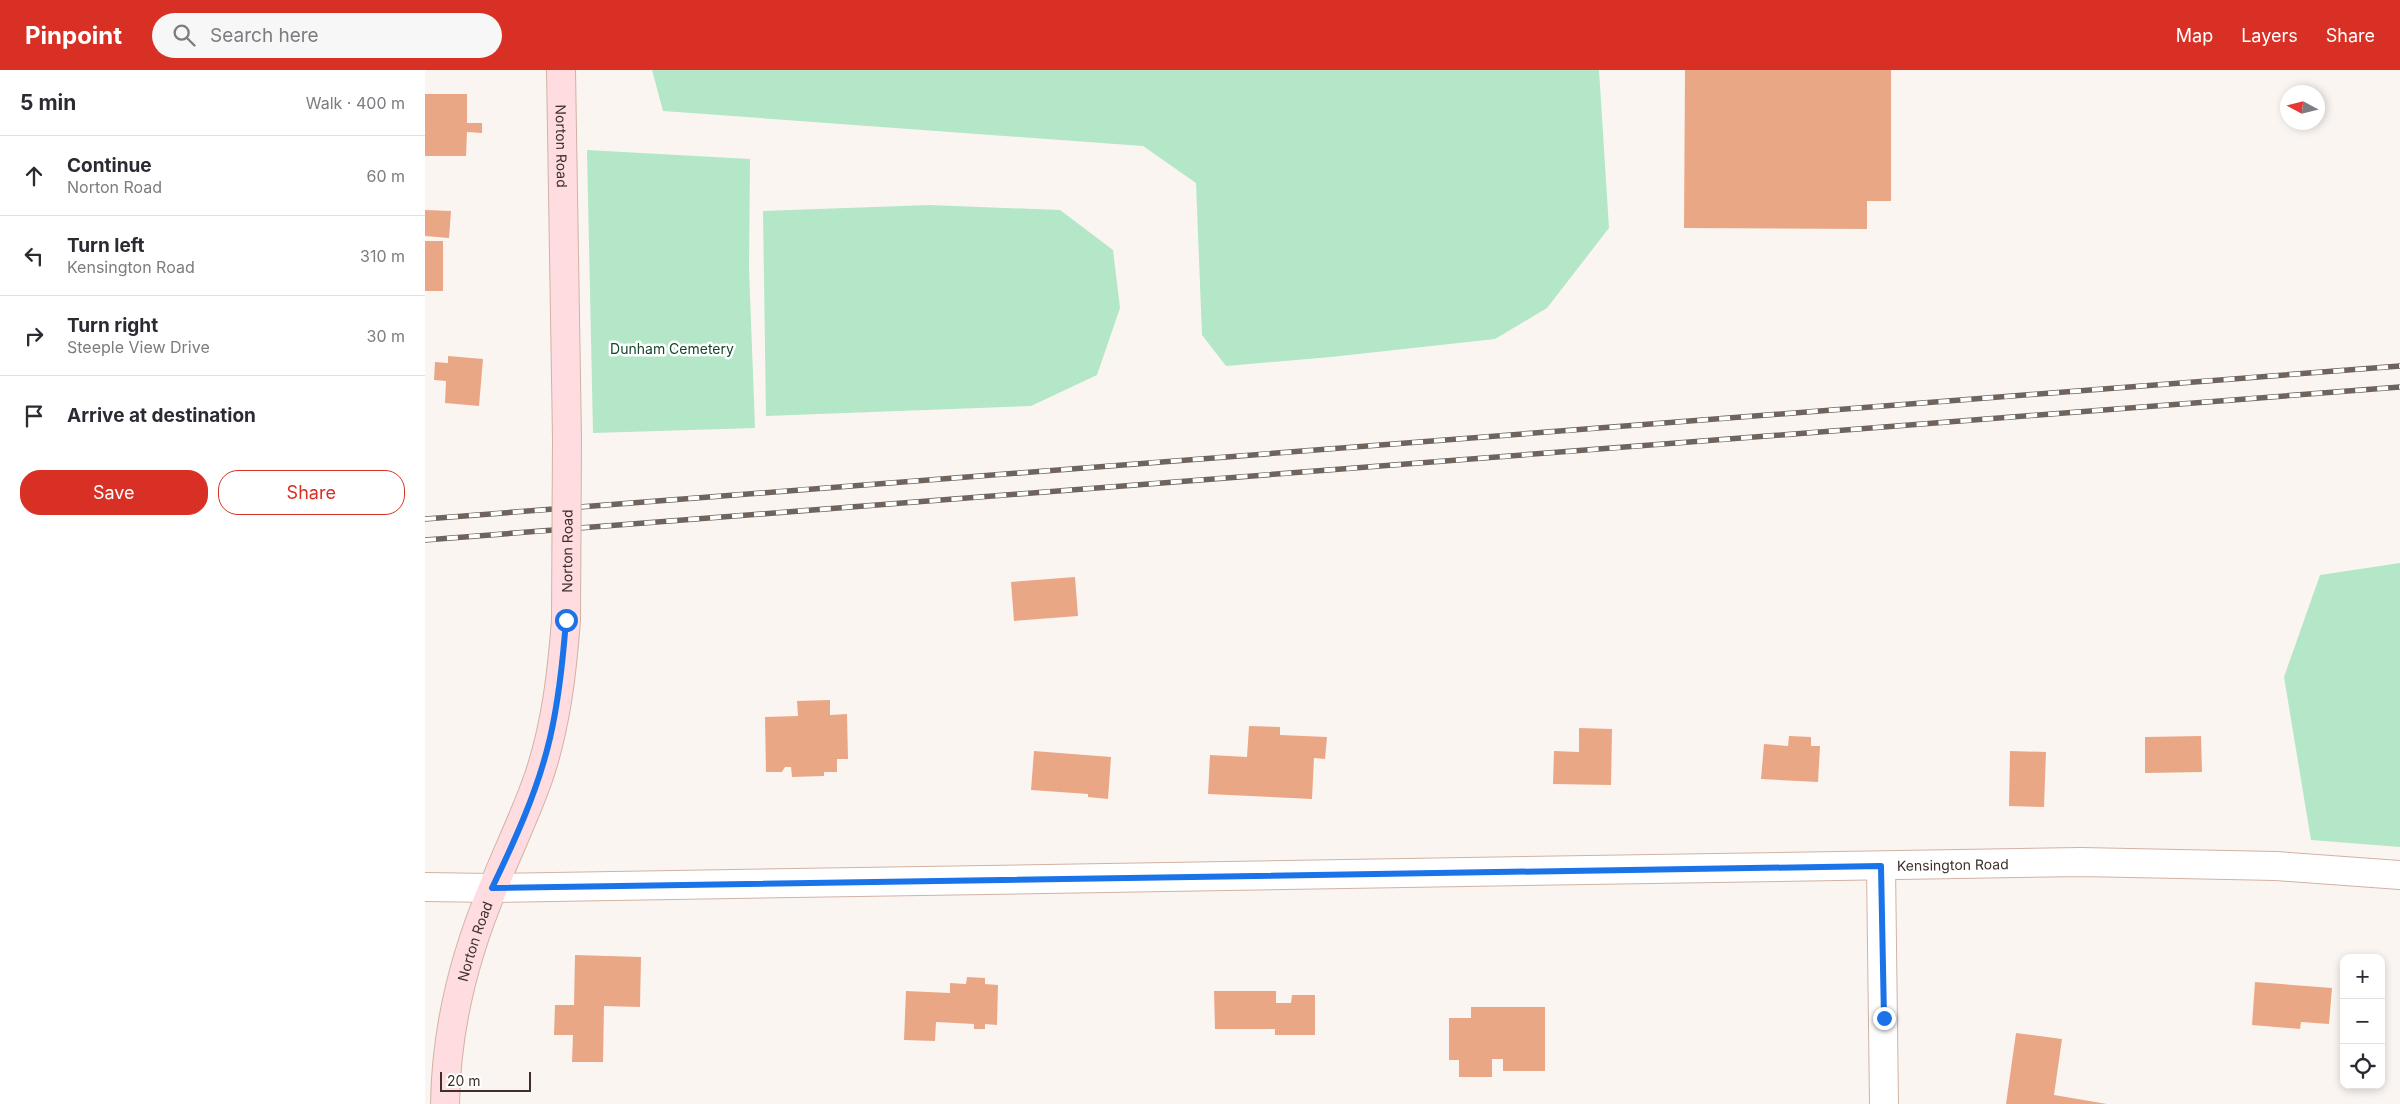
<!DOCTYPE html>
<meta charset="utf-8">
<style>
:root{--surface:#fff;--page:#f7f7f7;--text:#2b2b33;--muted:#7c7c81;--line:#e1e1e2;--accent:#d93025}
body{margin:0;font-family:Inter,sans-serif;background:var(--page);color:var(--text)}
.controls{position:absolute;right:15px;bottom:15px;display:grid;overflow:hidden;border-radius:10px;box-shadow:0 2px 8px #0003}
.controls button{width:45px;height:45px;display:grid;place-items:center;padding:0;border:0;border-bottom:1px solid var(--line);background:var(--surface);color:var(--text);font:25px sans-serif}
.compass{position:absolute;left:1855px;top:15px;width:45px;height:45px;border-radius:50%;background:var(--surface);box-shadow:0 2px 8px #0003;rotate:277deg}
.scale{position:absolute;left:15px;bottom:12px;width:91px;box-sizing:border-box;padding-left:5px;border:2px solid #3d302a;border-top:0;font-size:14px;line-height:18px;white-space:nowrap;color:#3d302a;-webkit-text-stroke:4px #fff;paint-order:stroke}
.stop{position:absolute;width:15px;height:15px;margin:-11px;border:4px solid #1a73e8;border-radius:50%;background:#fff}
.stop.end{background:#1a73e8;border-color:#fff;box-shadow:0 1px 5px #0008}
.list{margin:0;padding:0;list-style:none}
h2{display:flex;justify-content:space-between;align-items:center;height:65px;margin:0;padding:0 20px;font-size:21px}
h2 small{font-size:16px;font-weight:400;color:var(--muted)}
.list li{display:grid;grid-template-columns:32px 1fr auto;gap:15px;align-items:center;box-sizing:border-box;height:80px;padding:0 20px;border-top:1px solid var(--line)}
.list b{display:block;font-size:19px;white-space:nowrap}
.list p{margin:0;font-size:16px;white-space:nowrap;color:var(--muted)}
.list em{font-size:16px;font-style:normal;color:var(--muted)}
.actions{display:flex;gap:10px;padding:15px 20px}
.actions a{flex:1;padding:11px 0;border:1px solid var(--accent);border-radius:20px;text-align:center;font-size:18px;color:var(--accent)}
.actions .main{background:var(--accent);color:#fff}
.icon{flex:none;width:28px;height:28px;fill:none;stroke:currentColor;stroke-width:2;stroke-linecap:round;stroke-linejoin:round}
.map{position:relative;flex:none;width:1975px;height:1034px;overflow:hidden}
header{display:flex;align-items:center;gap:30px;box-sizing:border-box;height:70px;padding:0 25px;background:var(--accent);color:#fff}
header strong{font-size:24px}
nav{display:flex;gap:28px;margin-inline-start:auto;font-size:18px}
.search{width:350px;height:45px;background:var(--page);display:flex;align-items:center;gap:12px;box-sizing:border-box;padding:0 18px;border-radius:28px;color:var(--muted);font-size:19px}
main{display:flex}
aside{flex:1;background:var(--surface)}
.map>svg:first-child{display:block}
</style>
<header>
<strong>Pinpoint</strong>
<div class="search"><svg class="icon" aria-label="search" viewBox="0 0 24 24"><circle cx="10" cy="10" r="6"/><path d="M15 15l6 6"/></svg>Search here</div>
<nav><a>Map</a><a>Layers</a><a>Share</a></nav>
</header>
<main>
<aside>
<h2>5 min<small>Walk · 400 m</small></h2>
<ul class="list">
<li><svg class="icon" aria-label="ahead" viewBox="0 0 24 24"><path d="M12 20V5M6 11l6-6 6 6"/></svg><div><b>Continue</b><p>Norton Road</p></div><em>60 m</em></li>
<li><svg class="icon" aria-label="left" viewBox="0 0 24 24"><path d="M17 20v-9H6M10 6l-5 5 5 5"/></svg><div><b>Turn left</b><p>Kensington Road</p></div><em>310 m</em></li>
<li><svg class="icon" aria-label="right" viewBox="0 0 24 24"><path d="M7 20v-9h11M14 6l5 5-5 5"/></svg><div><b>Turn right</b><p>Steeple View Drive</p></div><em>30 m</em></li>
<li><svg class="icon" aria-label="arrive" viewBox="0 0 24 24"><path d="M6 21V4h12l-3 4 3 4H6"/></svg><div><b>Arrive at destination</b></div></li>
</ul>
<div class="actions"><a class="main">Save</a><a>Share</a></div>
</aside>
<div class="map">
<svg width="1975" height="1034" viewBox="0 0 1975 1034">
<rect width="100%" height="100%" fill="#fbf5f1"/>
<path fill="#b3e7c7" d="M227 0H1174L1184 158 1122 238 1070 269 906 287 801 296 777 265 771 113 718 76 238 41Z
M162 80 325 89 324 198 330 358 168 363Z
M504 135 635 140 688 180 695 238 672 305 606 336 341 346 338 141Z
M1975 493V777L1886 770 1859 607 1895 505Z"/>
<path fill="#eaa786" d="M1260 0H1466V131H1442V159L1259 158Z
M0 24H42V53H57V63L42 62 41 86H0Z
M0 140 26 141 24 168 0 166Z
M0 171H18V221H0Z
M23 286 58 289 54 336 20 333 21 311 9 310 10 292 23 293Z
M650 507 653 546 589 551 586 512Z
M405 630V645L422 644 423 689H412V702H399V706L367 707 366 697H360L357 702H341L340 647 373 646 372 631Z
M824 656 855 657V665L902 667 900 689 889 688 887 729 783 724 785 685 822 687Z
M1154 658 1187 659 1186 715 1128 714 1129 681 1154 682Z
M1364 666 1386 667V676H1395L1393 712 1336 709 1339 674 1363 676Z
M1776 666 1777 702 1720 703V667Z
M609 681 686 687 683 729 663 727V724L606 720Z
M1585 681 1621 682 1619 737 1584 736Z
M150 885 216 887 215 937 179 936 178 992H147L148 965H129L130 935H149Z
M542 907 560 908V914L573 915 572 955 560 954V959H549V954L511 952 510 971 479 970 481 921 525 923V913L541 914Z
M1830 912 1907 918 1904 954 1876 952 1875 959 1827 955Z
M789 921H851V933H866L867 925H890V965H850V959H790Z
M1046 937H1120V1001H1078V989H1067V1007H1034V990H1024V948H1046Z
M1591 963 1637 969 1629 1025 1682 1034H1581Z"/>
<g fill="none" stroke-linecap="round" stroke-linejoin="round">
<defs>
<g id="minor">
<path d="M1456 796 1459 1034"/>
<path id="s1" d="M67 818 1656 792 1851 796 1975 805"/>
</g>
<path id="tertiary" d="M0 817 67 818"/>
<g id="secondary">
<path id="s2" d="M136 0 142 369"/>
<path id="s3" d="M20 1034C21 959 39 887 68 818 83 780 101 744 114 706 131 655 137 603 141 550"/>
</g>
</defs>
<use href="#minor" stroke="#d1b2a3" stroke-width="30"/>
<use href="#tertiary" stroke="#d1b2a3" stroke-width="30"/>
<use href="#secondary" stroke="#d1b2a3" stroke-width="30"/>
<use href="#minor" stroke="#fff" stroke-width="28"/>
<use href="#tertiary" stroke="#fff" stroke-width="28"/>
<use href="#secondary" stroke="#fedcdf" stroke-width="28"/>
<defs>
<path id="rail" d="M0 449 1975 296
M0 470 1975 317"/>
</defs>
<use href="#rail" stroke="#6f635e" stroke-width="5.5"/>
<use href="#rail" stroke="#fff" stroke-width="4" stroke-dasharray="11" stroke-linecap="butt"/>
<defs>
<g id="secondary-bridge">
<path id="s4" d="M141 550 142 369"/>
</g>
</defs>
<use href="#secondary-bridge" stroke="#d1b2a3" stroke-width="30" stroke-linecap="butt"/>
<use href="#secondary-bridge" stroke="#fedcdf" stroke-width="28"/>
</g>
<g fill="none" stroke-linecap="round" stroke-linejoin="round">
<path stroke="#1a73e8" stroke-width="6" d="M141 550C138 590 134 629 125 668 113 720 90 770 67 818L1456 796 1459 948"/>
</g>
<g text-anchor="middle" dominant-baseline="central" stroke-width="5" stroke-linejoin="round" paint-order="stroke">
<g font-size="14" fill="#3d302a" stroke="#fff">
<text stroke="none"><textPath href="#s2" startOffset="76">Norton Road</textPath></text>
<text stroke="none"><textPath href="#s4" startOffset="69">Norton Road</textPath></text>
<text stroke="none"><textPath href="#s1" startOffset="1461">Kensington Road</textPath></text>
<text stroke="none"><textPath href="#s3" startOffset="166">Norton Road</textPath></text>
</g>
<g font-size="14" fill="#11472c" stroke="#fff">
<text x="247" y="278">Dunham Cemetery</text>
</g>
</g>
</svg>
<div class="controls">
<button>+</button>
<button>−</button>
<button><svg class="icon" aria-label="locate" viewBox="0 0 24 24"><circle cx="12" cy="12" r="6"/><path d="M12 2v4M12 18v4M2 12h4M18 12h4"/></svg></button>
</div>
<svg class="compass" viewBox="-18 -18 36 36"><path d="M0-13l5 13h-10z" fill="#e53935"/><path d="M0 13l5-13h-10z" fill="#7c7c81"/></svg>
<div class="scale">20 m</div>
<div class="stop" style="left:141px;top:550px"></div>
<div class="stop end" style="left:1459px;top:948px"></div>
</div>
</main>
